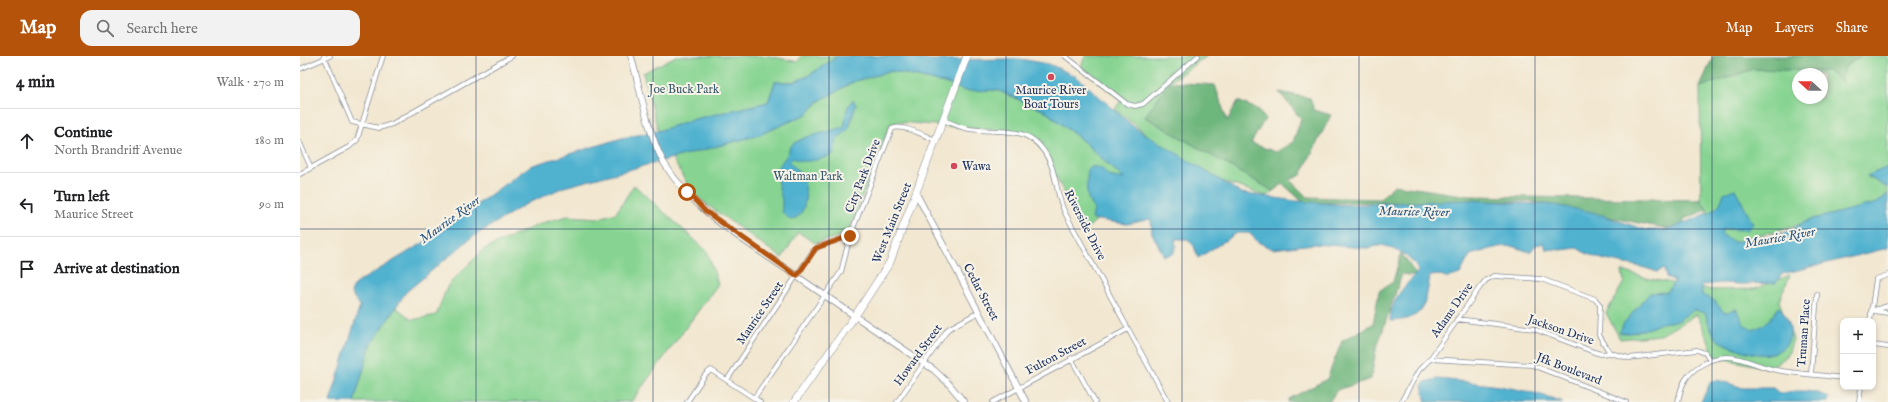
<!DOCTYPE html>
<meta charset="utf-8">
<style>
:root{--surface:#fff;--page:#f2f2f2;--text:#202124;--muted:#757577;--line:#e0e0e0;--accent:#b45309}
body{margin:0;font-family:"IM FELL English",serif;background:var(--page);color:var(--text)}
.controls{position:absolute;right:12px;bottom:12px;display:grid;overflow:hidden;border-radius:8px;box-shadow:0 2px 6px #0003}
.controls button{width:36px;height:36px;display:grid;place-items:center;padding:0;border:0;border-bottom:1px solid var(--line);background:var(--surface);color:var(--text);font:20px sans-serif}
.compass{position:absolute;left:1492px;top:12px;width:36px;height:36px;border-radius:50%;background:var(--surface);box-shadow:0 2px 6px #0003;rotate:291deg}
.stop{position:absolute;width:12px;height:12px;margin:-9px;border:3px solid #b45309;border-radius:50%;background:#fff}
.stop.end{background:#b45309;border-color:#fff;box-shadow:0 1px 4px #0008}
.list{margin:0;padding:0;list-style:none}
h2{display:flex;justify-content:space-between;align-items:center;height:52px;margin:0;padding:0 16px;font-size:17px}
h2 small{font-size:13px;font-weight:400;color:var(--muted)}
.list li{display:grid;grid-template-columns:26px 1fr auto;gap:12px;align-items:center;box-sizing:border-box;height:64px;padding:0 16px;border-top:1px solid var(--line)}
.list b{display:block;font-size:15px;white-space:nowrap}
.list p{margin:0;font-size:13px;white-space:nowrap;color:var(--muted)}
.list em{font-size:13px;font-style:normal;color:var(--muted)}
.icon{flex:none;width:22px;height:22px;fill:none;stroke:currentColor;stroke-width:2;stroke-linecap:round;stroke-linejoin:round}
.map{position:relative;flex:none;width:1588px;height:346px;overflow:hidden}
header{display:flex;align-items:center;gap:24px;box-sizing:border-box;height:56px;padding:0 20px;background:var(--accent);color:#fff}
header strong{font-size:19px}
nav{display:flex;gap:22px;margin-inline-start:auto;font-size:14px}
.search{width:280px;height:36px;background:var(--page);display:flex;align-items:center;gap:10px;box-sizing:border-box;padding:0 14px;border-radius:12px;color:var(--muted);font-size:15px}
main{display:flex}
aside{flex:1;background:var(--surface)}
.map>svg:first-child{display:block}
</style>
<header>
<strong>Map</strong>
<div class="search"><svg class="icon" aria-label="search" viewBox="0 0 24 24"><circle cx="10" cy="10" r="6"/><path d="M15 15l6 6"/></svg>Search here</div>
<nav><a>Map</a><a>Layers</a><a>Share</a></nav>
</header>
<main>
<aside>
<h2>4 min<small>Walk · 270 m</small></h2>
<ul class="list">
<li><svg class="icon" aria-label="ahead" viewBox="0 0 24 24"><path d="M12 20V5M6 11l6-6 6 6"/></svg><div><b>Continue</b><p>North Brandriff Avenue</p></div><em>180 m</em></li>
<li><svg class="icon" aria-label="left" viewBox="0 0 24 24"><path d="M17 20v-9H6M10 6l-5 5 5 5"/></svg><div><b>Turn left</b><p>Maurice Street</p></div><em>90 m</em></li>
<li><svg class="icon" aria-label="arrive" viewBox="0 0 24 24"><path d="M6 21V4h12l-3 4 3 4H6"/></svg><div><b>Arrive at destination</b></div></li>
</ul>
</aside>
<div class="map">
<svg width="1588" height="346" viewBox="0 0 1588 346">
<rect width="100%" height="100%" fill="#f7f3e8"/>
<filter id="ink" filterUnits="userSpaceOnUse"><feTurbulence type="fractalNoise" baseFrequency=".025" numOctaves="2"/><feDisplacementMap in="SourceGraphic" scale="8" xChannelSelector="R" yChannelSelector="G"/><feConvolveMatrix kernelMatrix="1 2 1 2 8 2 1 2 1" color-interpolation-filters="sRGB"/></filter>
<filter id="wash" filterUnits="userSpaceOnUse"><feTurbulence type="fractalNoise" baseFrequency=".012" numOctaves="4" result="noise"/><feDisplacementMap in="SourceGraphic" scale="16" xChannelSelector="R" yChannelSelector="G"/><feGaussianBlur stdDeviation="0.9" result="paint"/><feColorMatrix in="noise" values="0 0 0 0 0 0 0 0 0 0 0 0 0 0 0 0 0 1.4 0 .05"/><feComposite in="paint" operator="in"/></filter>
<g filter="url(#wash)">
<rect width="100%" height="100%" fill="#f2e7d0"/>
<path fill="#87d492" stroke="#518278" fill-rule="evenodd" d="M376 0H469L498 6 501 0H538L508 20 494 26H475L468 46 395 63 358 75 343 17Z
M785 0H907L869 26 845 61 973 135 966 140 892 115 815 53 821 44 781 11Z
M1561 0H1588V111L1567 120 1588 132V138L1577 147 1428 188 1417 182 1407 154 1401 144 1400 31 1453 13 1528 15 1545 10ZM1498 18H1522V42H1498Z
M592 15 648 28 697 34 745 55 784 86 825 124 818 145 784 175 739 88 727 77 600 66 590 68 548 178 515 187 498 176 482 202 402 145 392 136 372 102 459 79 507 58 519 45 555 25Z
M334 129 407 195 418 228 331 346H54L70 291 96 251 112 264 136 259 148 229 184 193 242 167 268 160 299 162 316 157Z
M1322 215 1350 223 1413 234 1455 233 1490 219 1479 245 1493 283 1488 299 1469 312 1415 301 1397 258 1361 279 1320 283 1306 257 1324 226Z"/>
<path fill="#6db67c" stroke="#44726d" d="M1413 0H1561L1545 10 1541 26 1528 15 1453 13 1400 31Z
M869 26 915 29 927 65 938 45 959 54 965 63 951 87 976 96 993 86 1001 63 979 36 1010 42 1014 54 1031 59 1001 119 990 124 1007 141 1080 143 1094 129 1169 140 1401 144 1407 154 1384 163V176L1229 145 1004 147 983 128 973 135 845 61Z
M1101 197 1117 220 1102 218 1076 294 1071 323 1037 334 1029 346H988L989 343 1027 323 1042 285 1073 268 1079 235 1093 226Z"/>
<path fill="#51b2d0" stroke="#367097" d="M538 0H602L627 4 720 3 749 8 777 21 834 71 941 137 996 145 1046 149 1168 144 1254 149 1292 156 1346 174H1367L1411 156 1420 148 1424 137 1435 133 1453 168 1447 174 1423 173 1421 178 1434 186 1485 177 1509 164 1577 147 1588 138V192L1482 218 1476 227 1441 228 1421 227 1402 229V239C1412 241 1419 249 1424 257L1436 253 1444 268 1452 274C1466 270 1471 262 1479 251 1495 268 1496 292 1469 298 1458 300 1443 295 1433 291 1428 289 1421 287 1417 283 1411 277 1408 265 1405 257L1394 254 1377 265 1361 267 1350 272 1331 277H1319L1324 267 1350 237 1367 236 1375 225 1366 221 1364 213 1357 216C1330 205 1303 209 1277 192L1261 194 1246 193 1244 187 1236 189 1230 196 1211 190 1198 191 1170 199 1160 218 1147 222 1141 219 1130 220C1125 250 1125 264 1090 265 1091 243 1104 231 1118 216L1116 209 1104 198 1083 189 1067 192 1014 188 972 193 958 186 949 177H937L898 202 894 190 888 183H875L876 191 873 198 864 200 852 177 851 163 827 168 792 163 794 153C784 143 787 126 788 112 798 109 803 112 808 120L824 123 784 86 745 55 697 34 665 35 648 28 592 15 555 25 519 45 507 58 459 79 264 131 226 148 171 182 106 236 96 251 70 291 54 346H30L60 250 51 237 55 228 128 184 230 110 322 82 358 75 395 63 468 46 475 26H494L508 20Z
M553 44 556 49 549 72 537 84 534 98C524 103 502 109 493 102L489 106C493 111 499 114 502 120 508 132 508 162 490 164L482 156V144L475 115 488 98 490 91 494 87 504 82 544 71C547 61 544 52 553 44Z
M1588 111V132L1567 120Z
M1137 323C1179 327 1223 331 1263 346H1126L1122 329 1125 326Z
M1418 324 1443 332H1473L1480 338C1494 333 1517 334 1529 342L1528 346H1401L1411 325Z"/>
</g>
<g filter="url(#ink)">
<g fill="none" stroke-linecap="round" stroke-linejoin="round">
<defs>
<path id="street" d="M24 0 52 66 79 72 92 68 212 0
M765 0 827 48 835 50 843 48 898 0
M0 13 30 0
M643 64C652 67 661 72 669 73 703 78 731 67 749 104 757 120 756 139 765 157L868 346
M0 87 11 112
M0 118 49 91 57 84 83 0
M1571 255 1588 250
M1574 255 1588 257
M1157 263 1234 273 1294 296 1301 298 1310 297
M1570 265 1576 223 1588 219
M1573 289 1588 291
M771 302 795 346
M1130 303 1232 309 1326 346
M1511 318 1517 238
M427 324 513 195 520 190 550 180
M454 342 541 216 550 180 592 73C601 67 625 80 636 84
M387 346 405 319 411 314 460 346
M597 346 648 273 679 256
M693 346 828 273
M1101 346 1119 314 1130 303 1180 231 1186 224 1194 220 1241 223 1295 243 1300 249 1299 279 1310 297 1329 302 1397 294 1405 297 1409 303
M1378 346C1381 329 1386 318 1401 309 1430 291 1447 308 1476 314 1498 318 1521 319 1543 322
M1559 346 1561 331"/>
<path id="secondary" d="M331 0C340 32 348 78 364 107 393 155 444 184 489 215 538 248 586 281 634 314L649 328 664 346
M616 137 726 346"/>
<path id="highway" d="M494 346 555 260 590 206 667 0"/>
</defs>
<use href="#street" stroke="#868b97" stroke-width="5.5"/>
<use href="#secondary" stroke="#868b97" stroke-width="7"/>
<use href="#highway" stroke="#868b97" stroke-width="8"/>
<use href="#street" stroke="#fff" stroke-width="4"/>
<use href="#secondary" stroke="#fff" stroke-width="5.5"/>
<use href="#highway" stroke="#fff" stroke-width="7"/>
</g>
</g>
<g fill="none" stroke-linecap="round" stroke-linejoin="round" filter="url(#ink)">
<path stroke="#b45309" stroke-width="5" d="M387 136 405 155 497 220 516 192 550 180"/>
</g>
<path fill="none" stroke="#1b2f5e" stroke-width="1" stroke-opacity="0.55" d="M176 0V346M353 0V346M529 0V346M706 0V346M882 0V346M1059 0V346M1235 0V346M1412 0V346M0 173H1588"/>
<g fill="#d1495b" stroke="#f7f3e8" stroke-width="1.5">
<circle cx="751" cy="21" r="4"/>
<circle cx="654" cy="110" r="4"/>
</g>
<g text-anchor="middle" dominant-baseline="central" stroke-width="4" stroke-linejoin="round" paint-order="stroke">
<g font-size="12" fill="#36586b" stroke="#f7f3e8">
<text x="384" y="33">Joe Buck Park</text>
<text x="508" y="120">Waltman Park</text>
</g>
<g font-size="12" fill="#1b2f5e" stroke="#f7f3e8">
<text x="751" y="34">Maurice River<tspan x="751" dy="14">Boat Tours</tspan></text>
<text x="662" y="110" text-anchor="start">Wawa</text>
</g>
<g font-size="12" fill="#1b2f5e" stroke="#f7f3e8">
<text transform="translate(563 120) rotate(-69)">City Park Drive</text>
<text transform="translate(592 167) rotate(-68)">West Main Street</text>
<text transform="translate(785 169) rotate(63)">Riverside Drive</text>
<text transform="translate(681 236) rotate(62)">Cedar Street</text>
<text transform="translate(1152 254) rotate(-55)">Adams Drive</text>
<text transform="translate(460 257) rotate(-56)">Maurice Street</text>
<text transform="translate(1261 274) rotate(19)">Jackson Drive</text>
<text transform="translate(1504 277) rotate(-86)">Truman Place</text>
<text transform="translate(618 299) rotate(-54)">Howard Street</text>
<text transform="translate(756 300) rotate(-28)">Fulton Street</text>
<text transform="translate(1269 313) rotate(21)">Jfk Boulevard</text>
</g>
<g font-size="13" font-style="italic" fill="#2b5680" stroke="#f7f3e8">
<text transform="translate(1114 156) rotate(1)">Maurice River</text>
<text transform="translate(150 164) rotate(-36)">Maurice River</text>
<text transform="translate(1480 182) rotate(-10)">Maurice River</text>
</g>
</g>
</svg>
<div class="controls">
<button>+</button>
<button>−</button>
</div>
<svg class="compass" viewBox="-18 -18 36 36"><path d="M0-13l5 13h-10z" fill="#e53935"/><path d="M0 13l5-13h-10z" fill="#757577"/></svg>
<div class="stop" style="left:387px;top:136px"></div>
<div class="stop end" style="left:550px;top:180px"></div>
</div>
</main>
